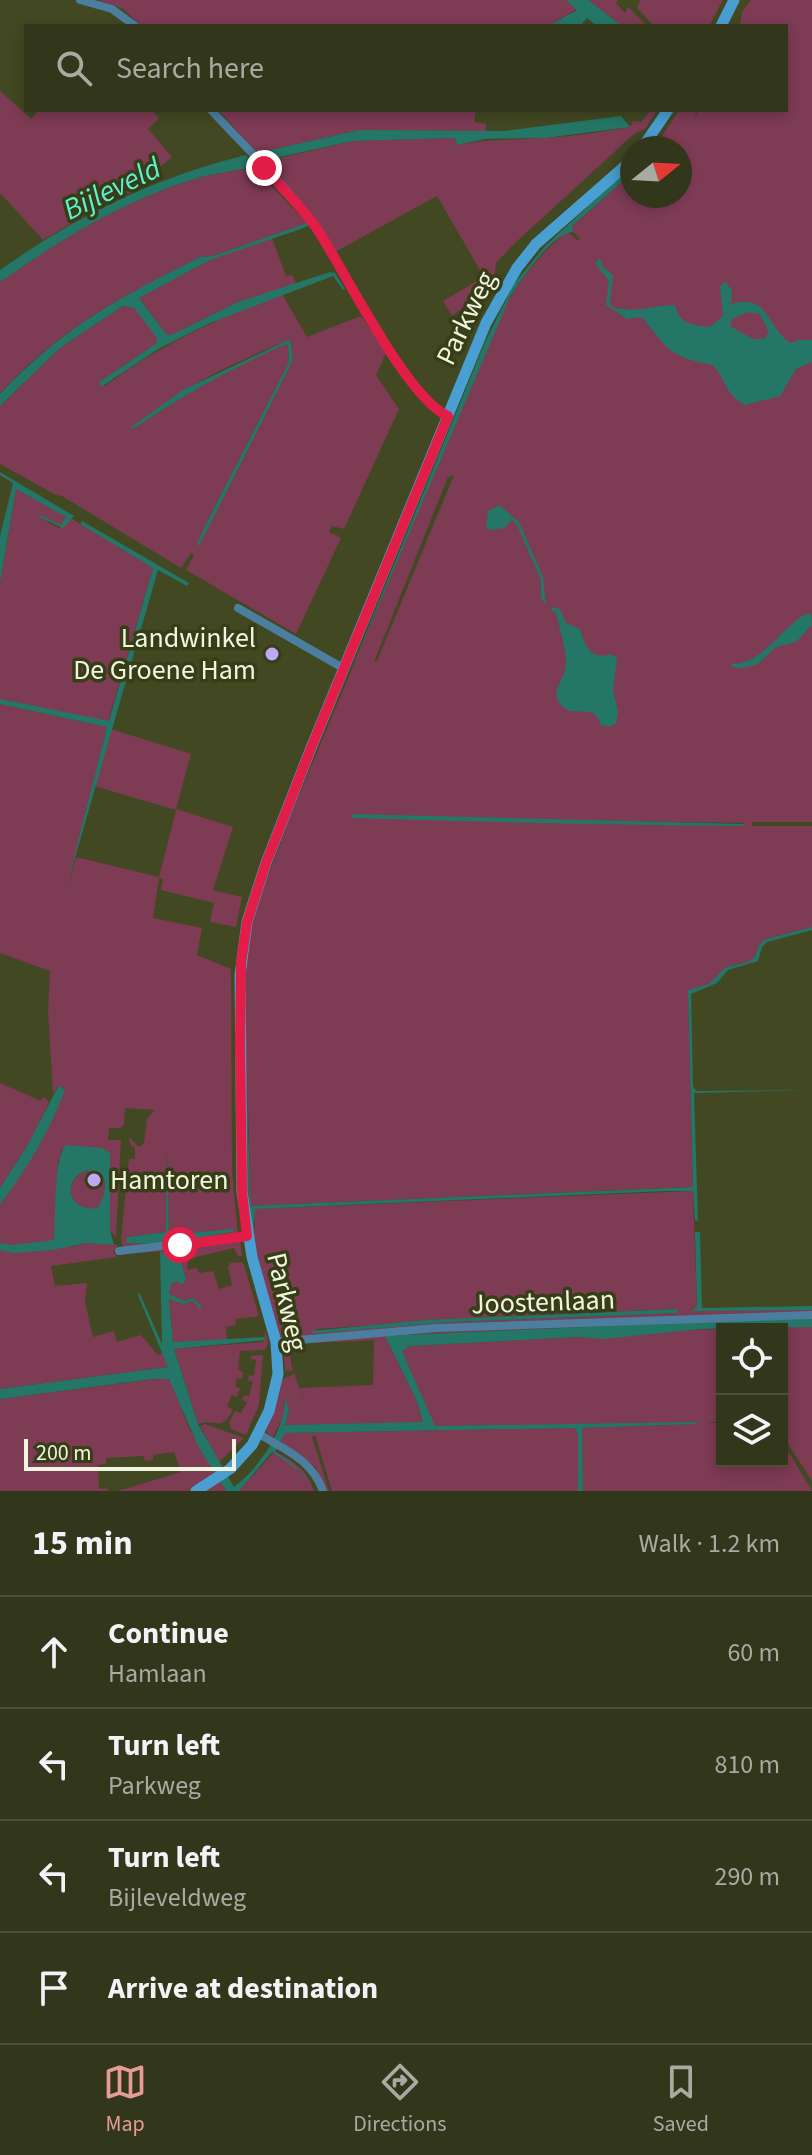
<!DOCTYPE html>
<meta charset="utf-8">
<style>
:root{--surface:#32361a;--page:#3d4127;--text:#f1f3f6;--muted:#a8aba2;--line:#4d5039;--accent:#e69b98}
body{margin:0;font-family:"Source Sans 3",sans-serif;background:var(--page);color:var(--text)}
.controls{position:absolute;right:24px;bottom:24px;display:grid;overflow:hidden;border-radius:0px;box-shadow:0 4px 12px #0003}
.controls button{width:72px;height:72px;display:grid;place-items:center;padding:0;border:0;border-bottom:2px solid var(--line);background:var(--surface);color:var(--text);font:40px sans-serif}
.compass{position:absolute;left:620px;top:136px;width:72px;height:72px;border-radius:50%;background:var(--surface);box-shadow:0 4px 12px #0003;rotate:72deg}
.scale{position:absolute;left:24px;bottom:20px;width:212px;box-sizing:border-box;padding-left:8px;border:4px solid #f0f5df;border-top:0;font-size:22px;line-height:28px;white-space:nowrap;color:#f0f5df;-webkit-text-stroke:6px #373e17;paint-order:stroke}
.stop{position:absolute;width:24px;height:24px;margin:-18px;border:6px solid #e11d48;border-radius:50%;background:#fff}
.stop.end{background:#e11d48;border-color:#fff;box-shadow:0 2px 8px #0008}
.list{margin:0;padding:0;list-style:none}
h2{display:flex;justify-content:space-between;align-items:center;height:104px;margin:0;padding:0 32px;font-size:34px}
h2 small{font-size:26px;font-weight:400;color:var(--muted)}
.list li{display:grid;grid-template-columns:52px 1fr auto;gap:24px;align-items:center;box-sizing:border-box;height:112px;padding:0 32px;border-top:2px solid var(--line)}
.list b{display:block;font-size:30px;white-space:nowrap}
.list p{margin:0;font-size:26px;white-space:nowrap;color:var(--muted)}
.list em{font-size:26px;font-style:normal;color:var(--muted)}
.icon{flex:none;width:44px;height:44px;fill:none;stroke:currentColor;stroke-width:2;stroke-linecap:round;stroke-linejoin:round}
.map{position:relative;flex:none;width:812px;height:1491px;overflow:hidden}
.search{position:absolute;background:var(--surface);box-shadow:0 4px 12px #0003;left:24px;right:24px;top:24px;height:88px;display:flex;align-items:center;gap:20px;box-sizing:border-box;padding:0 28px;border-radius:0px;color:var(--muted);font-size:30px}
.sheet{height:552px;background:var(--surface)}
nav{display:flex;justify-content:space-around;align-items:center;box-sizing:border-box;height:112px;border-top:2px solid var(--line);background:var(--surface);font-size:22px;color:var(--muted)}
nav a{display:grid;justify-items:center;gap:4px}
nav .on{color:var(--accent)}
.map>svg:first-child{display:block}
</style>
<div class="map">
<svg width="812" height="1491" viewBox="0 0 812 1491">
<rect width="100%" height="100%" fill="#424822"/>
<path fill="#7d3b54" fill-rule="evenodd" d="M98 0H566L577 9 548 26H141L123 9Z
M588 0H618L616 3 625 13 628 7 647 26H622Z
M640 0H723L709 26H654L637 8Z
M751 0H812V822H752V826H812V927L766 939 759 945 755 957 748 962 726 967 709 985 688 990 693 1187 251 1206 247 1080 249 1201 255 1232 254 1209 693 1191 697 1307 691 1310H812V1319L718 1321 385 1336 416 1399 423 1423 285 1425 289 1409 284 1399 286 1411 273 1437 267 1433 266 1429 281 1380 296 1373 295 1376 305 1403 300 1388 373 1385 374 1341 378 1340 288 1344 292 1369 295 1370 285 1371 283 1347 285 1343 279 1337 261 1280 247 1207 245 969 253 916 292 812 498 319C516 285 536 257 565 233H569L578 241 580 239 571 230 572 226 632 173V196H680V148H654L679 110H697L694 118 699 110H786V26H740L742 12ZM454 475 377 661 374 662 448 477ZM352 817 744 823 743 826ZM676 1309V1313L452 1322 312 1332 318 1329 491 1317Z
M0 91 31 119 39 110H151L159 118 148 129 172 157 128 194 126 192 43 240 0 193Z
M218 110H476L474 122 486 124V131L359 130 257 153Z
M651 110H657L645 129 635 133 514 244 496 263 493 285 452 316 443 301 484 277 437 196 335 252 311 215 266 161 353 141 450 138 455 139 457 145C486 139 514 140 544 138 573 136 602 132 630 127L633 121 641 122Z
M253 167 307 223 213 256 200 257C120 297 63 327 0 393V282C60 240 127 199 198 178 215 173 235 171 253 167Z
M272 238 286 276 293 275 296 284 238 302 171 335 166 334 139 298 210 260Z
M282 294 307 337 361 316 386 353 376 375 399 409 344 529 332 526 329 532 341 538 296 634 186 570 194 555 191 553 181 568 62 496 56 495 0 464V406L60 348 123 306 134 308 158 338 157 343 99 382 105 386C160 345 218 318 282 294ZM290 339 293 360 198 545 205 526 289 362 288 346 286 343C233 368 182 395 133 429 179 386 233 364 290 339Z
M16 489 67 517 61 525 40 515 39 517 59 528 72 519 153 568 108 722 0 699V583Z
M0 704 107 727 67 889 76 857 159 877 176 810 94 786 111 729 191 754 176 809 233 827 213 890 242 897 236 927 210 922 214 903 161 890 163 879 159 878 153 918 202 928 197 955 231 969 232 1171 238 1234 127 1248 123 1246 121 1238 129 1159H135V1147L131 1146 129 1139 130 1138 139 1147 144 1143 147 1119 155 1110 125 1108 124 1124 121 1128H109L108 1140H121L116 1238 110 1230V1153L104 1149H62L58 1162 54 1240 70 1247 86 1243 118 1245 113 1252 117 1257 51 1266 55 1286 87 1283 85 1302 93 1337 114 1331 117 1342 141 1335 158 1355 163 1352 168 1367 0 1389V1205L34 1153 65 1090 58 1085 53 1095 48 1011 50 971 0 953ZM167 1150 169 1235 227 1230 231 1233 158 1244 127 1243V1237L166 1232Z
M0 1083 41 1101 44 1097 49 1102 32 1138 0 1188Z
M87 1170C88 1170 100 1173 101 1174 109 1182 103 1201 97 1208 65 1211 63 1179 87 1170Z
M240 1240 242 1256H238L234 1248 188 1259 187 1270 197 1268 199 1273 213 1271 219 1289 232 1285 228 1268 230 1263 243 1262 259 1316 235 1319 236 1325 226 1327 227 1340 173 1342 169 1299 189 1303 193 1300 201 1307 193 1298 184 1301 169 1294 171 1284 177 1281 183 1285V1278L178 1259 170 1257 163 1251 124 1254Z
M761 1327H812V1481L782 1435V1329H722V1421L706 1423H722V1461H782V1441L812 1491H583L582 1428 696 1424 434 1426 402 1351 409 1346 579 1337C613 1339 646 1334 679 1331 707 1329 734 1328 761 1327Z
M265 1330 268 1342 265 1350 240 1351 238 1370 243 1372 242 1379 237 1378 235 1386 240 1388 237 1397 232 1395 227 1406 233 1410C220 1433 219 1418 198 1424L174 1349 264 1342Z
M263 1355 259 1405 246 1435 231 1429 229 1423 235 1411 241 1413 247 1402 242 1400 244 1395 249 1396 253 1382 248 1380 249 1375 254 1376 256 1360 251 1359V1356Z
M164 1378 171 1381 189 1428 226 1491H118L181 1472 174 1452 153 1455V1460L145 1461 144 1456 106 1458V1464L98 1465 99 1489 107 1488 108 1491H0V1399Z
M205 1424 244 1438 219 1462 200 1426Z
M575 1428 578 1435V1491H332L315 1435 312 1437 329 1491H326L315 1467 280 1441 285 1433Z
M275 1451C294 1462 307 1469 314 1491H239Z"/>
<path fill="#247767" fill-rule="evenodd" d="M566 0H588L622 26H597L587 18 580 26H548L577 10Z
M621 116 630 127 545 138 485 139 457 145 455 139 450 138 353 141 266 160 274 172 257 153 359 130 505 131Z
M246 155 264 177 253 167C234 171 215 173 198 178 126 199 60 240 0 282V270C76 216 156 177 246 155Z
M632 166V173L572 226 573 232C551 234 523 278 510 297L348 677 485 342 514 284 545 246Z
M307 223 308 226 295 231 210 260 139 298 166 334 171 335 238 302 330 272 335 273 345 289 343 290 333 276 210 323 160 348 101 387 99 382 157 343V338L134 308 123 306 60 348 0 406V394C63 327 120 297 200 257L213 256Z
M600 258 603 267 613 275 610 303 612 307C634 314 653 305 675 305 679 325 693 325 710 327L723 316 720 286 726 282 732 291 731 304C769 293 765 325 790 343L798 340H812V362L796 369 780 396 745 405C724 393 727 381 713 365 670 357 668 350 642 317L627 319 606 305 609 281 595 263ZM748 312 760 314 769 332 764 339H753L730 326 732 319Z
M290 339 293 360 199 546 197 544 205 526 289 362 288 346 286 344C232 368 181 396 133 429L131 427 183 390Z
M0 472 74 516 63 528 39 517 40 515 61 525 66 517 16 489 0 583V536L13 483 0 475Z
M499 505 519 522 522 529 543 577 546 605 541 598V580L517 525 512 520 504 528 490 530 486 528 488 511Z
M82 521 189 583 187 586 158 570 66 889 107 727 0 704V699L109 721 153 568 80 524Z
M553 607 560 609 566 623 580 629C584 645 591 661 611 654L617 658 613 690 618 712 616 723 609 727 601 725C594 704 583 715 567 710 544 693 565 683 566 664 567 653 559 625 556 613L550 609Z
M808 613 811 614 812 625 796 642 776 647 758 664 743 668 732 667V664C765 663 781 626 808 613Z
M352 814 744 824 743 826C613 825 482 822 352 818Z
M812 927V930L767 942 762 947 758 961 728 970 717 983 691 994 693 1086 696 1091 812 1090 694 1093 698 1221 695 1220 693 1191H666L255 1209 253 1233 249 1201 246 1080 251 1206 693 1187 688 990 709 984 726 967 748 962 755 957 759 945 766 939Z
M59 1085 65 1090C50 1131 26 1170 0 1205V1188L27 1146Z
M66 1145 102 1148 110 1153V1230L114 1245 87 1243 52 1250 14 1253 0 1250V1243L13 1245 54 1240C56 1219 53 1157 66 1145ZM87 1170C88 1171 100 1173 101 1174 109 1182 103 1201 97 1208 66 1211 62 1179 87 1170Z
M167 1150 169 1235 233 1229V1232L158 1244 126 1243 127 1237 166 1232Z
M695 1232H700L702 1308 812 1306V1310L691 1311 697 1306Z
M160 1251 180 1260 186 1279 182 1285 177 1281 171 1284 169 1294 184 1301 193 1298 202 1307 200 1309 193 1301 184 1304 169 1299 173 1342 263 1337 266 1340 174 1349 198 1424 234 1487C259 1469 287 1427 285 1397L289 1409 285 1425 423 1422 416 1399 385 1336 718 1321 812 1319V1327L701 1329 604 1339 579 1337 410 1346 402 1351 435 1426 696 1422 697 1424 582 1428 583 1491H578V1435L575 1428 285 1433 275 1452C293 1463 304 1470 311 1491L304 1474 272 1452 239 1491H226L198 1446 169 1379H153L0 1399V1389L168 1367 137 1293 140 1294 162 1344Z
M677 1309V1313L452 1322 320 1333H312L311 1331 427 1320Z"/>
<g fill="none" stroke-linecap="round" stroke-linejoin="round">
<path stroke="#4c7f9f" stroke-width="8" d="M80 0 112 9 135 26
M211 110C246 148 287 186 316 228 345 269 407 399 448 416
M238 608 343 668
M119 1251 247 1236
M276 1342 436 1328 812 1315
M259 1434C286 1450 312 1460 323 1491"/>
<path stroke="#499fd1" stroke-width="11" d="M721 26 734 0
M642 148 668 110
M196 1491 230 1469 252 1445 269 1411 278 1374 276 1342 252 1257 242 1192 240 975 247 922 266 863 311 748 486 323 517 268 536 244 632 160"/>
</g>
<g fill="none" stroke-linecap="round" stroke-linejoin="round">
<path stroke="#e11d48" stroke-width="10" d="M180 1245 247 1236 242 1192 240 1043 241 963 247 922 266 863 311 748 448 416C407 399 345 271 317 229 302 207 282 188 264 168"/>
</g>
<g fill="#bfa9f4" stroke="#373e17" stroke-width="3">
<circle cx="272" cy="654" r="8"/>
<circle cx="94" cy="1180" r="8"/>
</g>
<g text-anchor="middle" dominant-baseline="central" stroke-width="7" stroke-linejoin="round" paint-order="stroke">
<g font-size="28" fill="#f0f5df" stroke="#373e17">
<text transform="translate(466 318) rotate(-64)">Parkweg</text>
<text transform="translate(287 1302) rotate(77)">Parkweg</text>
<text transform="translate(543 1302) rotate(-2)">Joostenlaan</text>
</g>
<g font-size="28" fill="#f0f5df" stroke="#373e17" text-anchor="end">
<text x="256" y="638">Landwinkel<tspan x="256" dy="32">De Groene Ham</tspan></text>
<text x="110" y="1180" text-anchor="start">Hamtoren</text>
</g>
<g font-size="30" font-style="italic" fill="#5df1d3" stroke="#373e17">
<text transform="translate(112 189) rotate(-26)">Bijleveld</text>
</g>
</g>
</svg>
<div class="controls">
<button><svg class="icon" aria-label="locate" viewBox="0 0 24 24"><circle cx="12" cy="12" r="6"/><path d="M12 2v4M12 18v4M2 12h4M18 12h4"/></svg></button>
<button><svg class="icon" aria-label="layers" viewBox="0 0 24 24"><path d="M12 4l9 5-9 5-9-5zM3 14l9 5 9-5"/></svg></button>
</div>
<svg class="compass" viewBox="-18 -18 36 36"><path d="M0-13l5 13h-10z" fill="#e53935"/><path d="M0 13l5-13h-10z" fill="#a8aba2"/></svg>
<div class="scale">200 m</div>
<div class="stop" style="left:180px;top:1245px"></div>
<div class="stop end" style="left:264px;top:168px"></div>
<div class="search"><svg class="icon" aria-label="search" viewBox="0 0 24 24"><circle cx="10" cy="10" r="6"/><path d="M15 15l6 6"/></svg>Search here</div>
</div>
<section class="sheet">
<h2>15 min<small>Walk · 1.2 km</small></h2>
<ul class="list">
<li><svg class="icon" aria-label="ahead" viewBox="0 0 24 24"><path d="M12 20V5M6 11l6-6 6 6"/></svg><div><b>Continue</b><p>Hamlaan</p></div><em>60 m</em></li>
<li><svg class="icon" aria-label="left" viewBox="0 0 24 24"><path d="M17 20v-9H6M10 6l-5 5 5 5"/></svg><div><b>Turn left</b><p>Parkweg</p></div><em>810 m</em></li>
<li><svg class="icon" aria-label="left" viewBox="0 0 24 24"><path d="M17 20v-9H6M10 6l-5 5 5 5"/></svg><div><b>Turn left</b><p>Bijleveldweg</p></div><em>290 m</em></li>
<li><svg class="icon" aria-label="arrive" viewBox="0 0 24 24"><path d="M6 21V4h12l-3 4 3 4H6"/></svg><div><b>Arrive at destination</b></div></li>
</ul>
</section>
<nav>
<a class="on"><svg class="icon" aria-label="map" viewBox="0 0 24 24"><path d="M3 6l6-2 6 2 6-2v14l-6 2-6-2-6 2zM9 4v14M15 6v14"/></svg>Map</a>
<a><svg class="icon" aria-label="directions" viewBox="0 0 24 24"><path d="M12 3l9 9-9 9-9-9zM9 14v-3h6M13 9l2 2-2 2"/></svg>Directions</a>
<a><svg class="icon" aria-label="saved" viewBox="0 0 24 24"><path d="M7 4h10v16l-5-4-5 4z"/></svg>Saved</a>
</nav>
